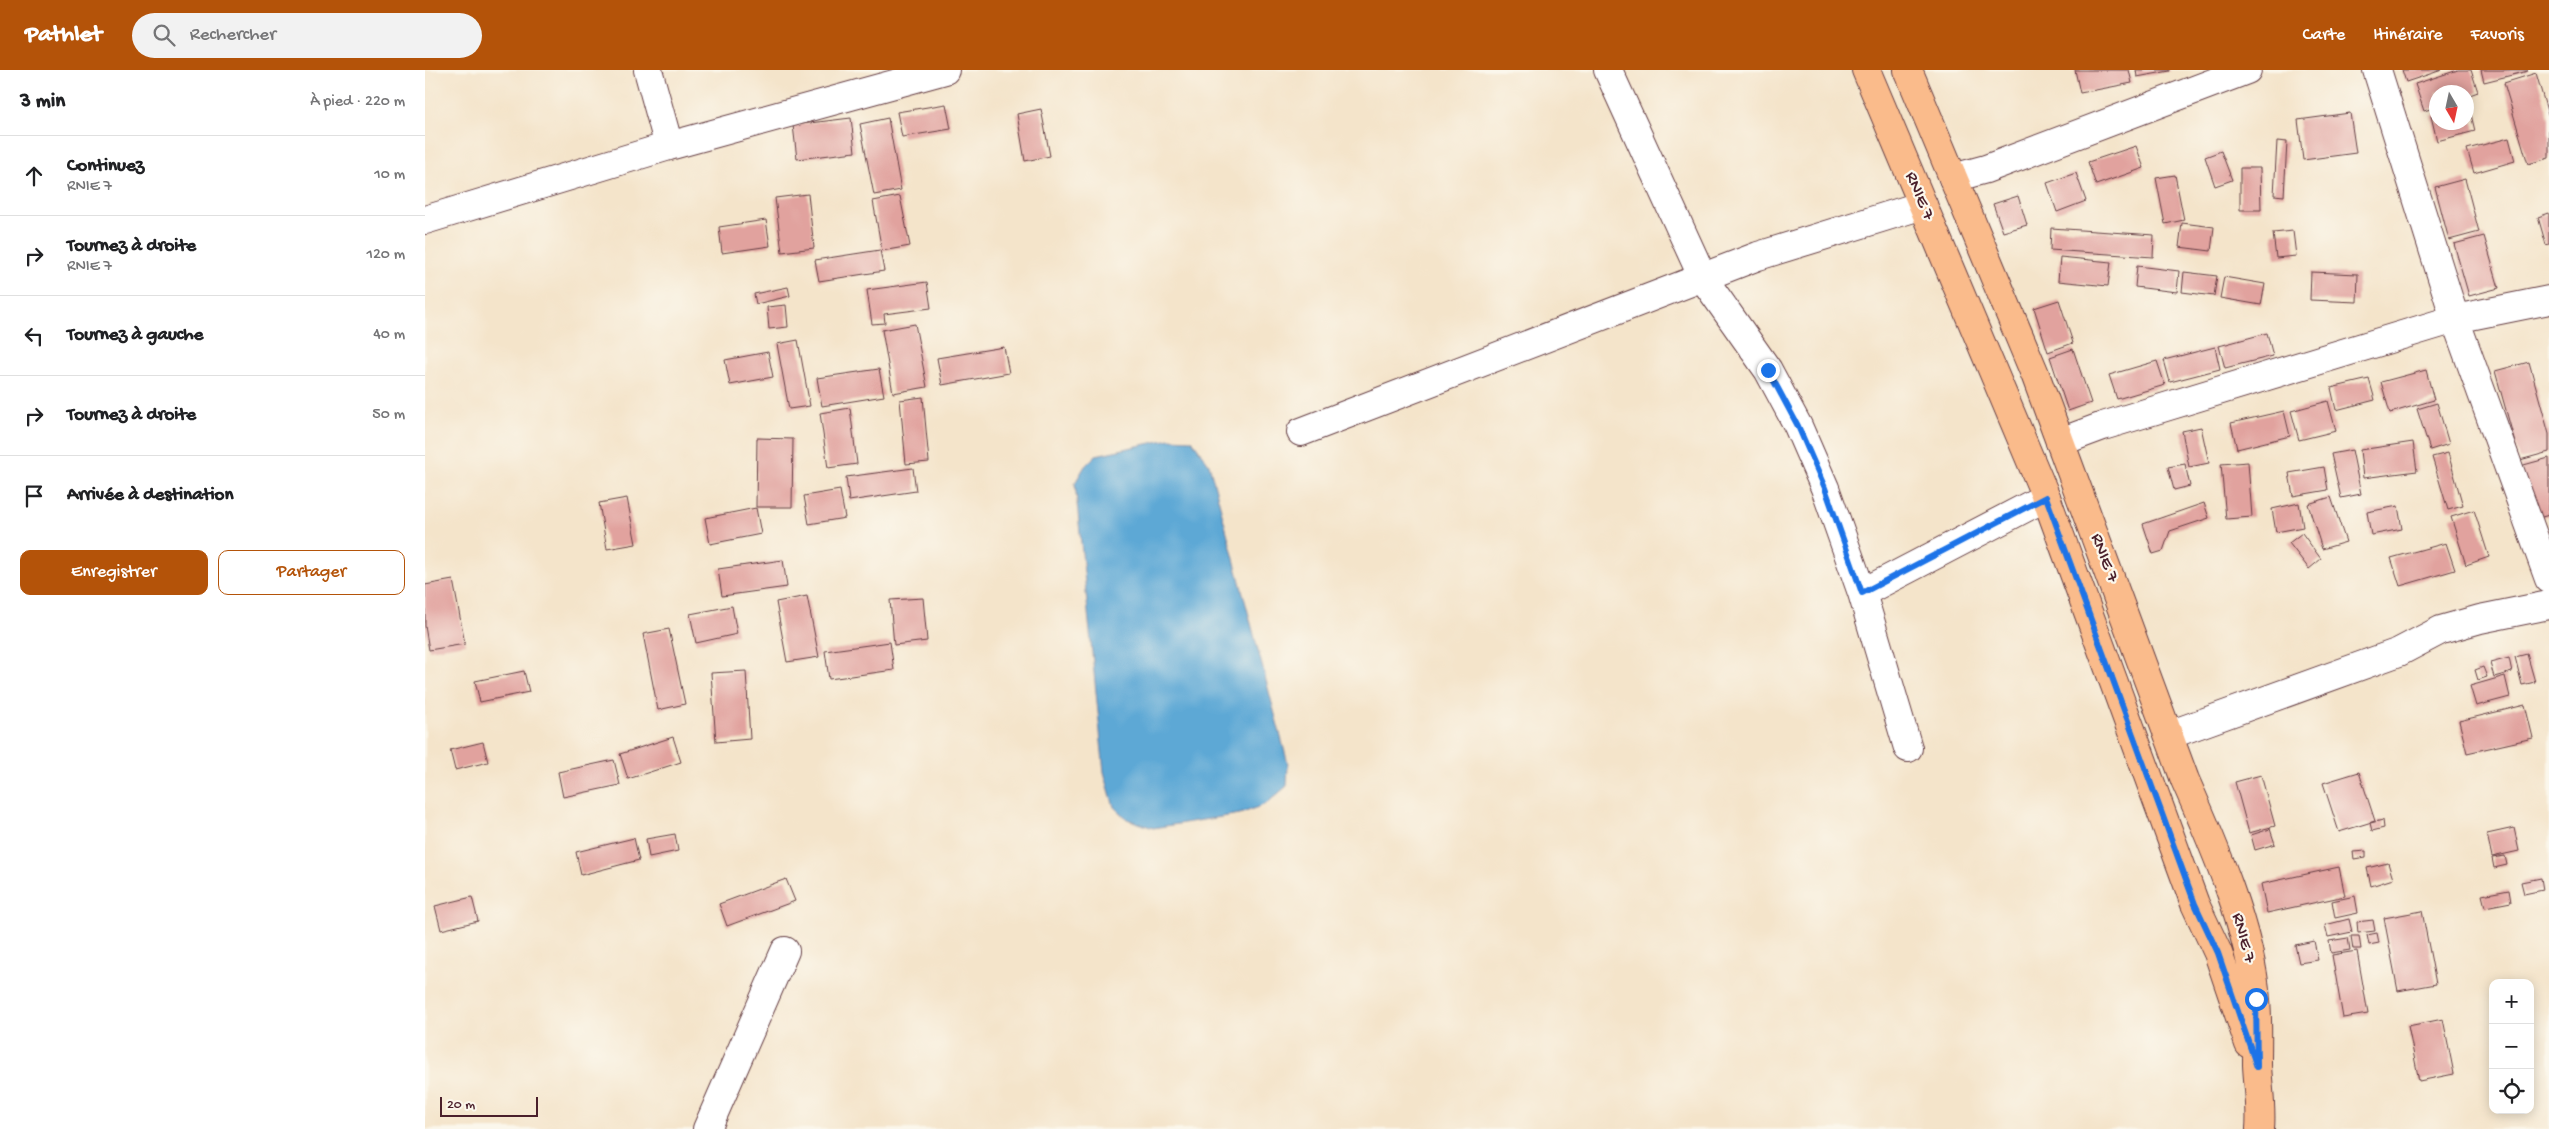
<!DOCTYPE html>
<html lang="fr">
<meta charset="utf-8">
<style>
:root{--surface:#fff;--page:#f2f2f2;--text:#202124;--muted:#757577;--line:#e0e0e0;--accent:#b45309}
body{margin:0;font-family:"Gochi Hand",sans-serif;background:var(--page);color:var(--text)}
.controls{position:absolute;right:15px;bottom:15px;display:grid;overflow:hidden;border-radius:10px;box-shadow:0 2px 12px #0003}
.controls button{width:45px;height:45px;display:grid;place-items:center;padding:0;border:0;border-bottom:1px solid var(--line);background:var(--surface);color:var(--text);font:25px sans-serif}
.compass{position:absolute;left:2004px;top:15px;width:45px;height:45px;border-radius:50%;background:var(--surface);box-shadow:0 2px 12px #0003;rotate:171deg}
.scale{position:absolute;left:15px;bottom:12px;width:98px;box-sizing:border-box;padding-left:5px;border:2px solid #4a1f2b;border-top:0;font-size:14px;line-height:18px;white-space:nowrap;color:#4a1f2b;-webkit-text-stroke:4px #fbf7ec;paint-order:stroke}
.stop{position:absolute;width:15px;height:15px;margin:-11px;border:4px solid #1a73e8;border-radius:50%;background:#fff}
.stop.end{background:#1a73e8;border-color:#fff;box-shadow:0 1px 5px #0008}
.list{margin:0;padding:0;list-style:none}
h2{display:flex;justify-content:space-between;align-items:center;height:65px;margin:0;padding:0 20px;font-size:21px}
h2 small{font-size:16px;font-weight:400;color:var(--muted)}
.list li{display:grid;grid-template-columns:32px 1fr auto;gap:15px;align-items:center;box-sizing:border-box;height:80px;padding:0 20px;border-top:1px solid var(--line)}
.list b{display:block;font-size:19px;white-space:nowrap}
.list p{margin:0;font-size:16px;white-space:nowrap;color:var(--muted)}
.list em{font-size:16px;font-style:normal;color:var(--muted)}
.actions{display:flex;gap:10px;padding:15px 20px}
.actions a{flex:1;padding:11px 0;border:1px solid var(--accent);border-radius:10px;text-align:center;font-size:18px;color:var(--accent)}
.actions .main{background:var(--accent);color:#fff}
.icon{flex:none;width:28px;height:28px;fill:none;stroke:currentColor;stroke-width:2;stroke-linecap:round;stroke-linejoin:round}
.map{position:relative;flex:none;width:2124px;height:1059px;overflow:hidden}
header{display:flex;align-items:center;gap:30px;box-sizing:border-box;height:70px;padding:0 25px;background:var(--accent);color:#fff}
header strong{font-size:24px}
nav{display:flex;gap:28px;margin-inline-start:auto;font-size:18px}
.search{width:350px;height:45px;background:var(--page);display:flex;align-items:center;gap:12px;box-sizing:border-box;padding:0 18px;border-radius:28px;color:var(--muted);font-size:19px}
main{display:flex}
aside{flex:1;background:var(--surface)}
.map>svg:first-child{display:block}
</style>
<header>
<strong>Pathlet</strong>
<div class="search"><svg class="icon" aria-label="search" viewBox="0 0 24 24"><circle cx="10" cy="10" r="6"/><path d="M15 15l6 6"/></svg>Rechercher</div>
<nav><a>Carte</a><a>Itinéraire</a><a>Favoris</a></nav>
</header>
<main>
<aside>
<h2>3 min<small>À pied · 220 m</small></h2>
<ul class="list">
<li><svg class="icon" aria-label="ahead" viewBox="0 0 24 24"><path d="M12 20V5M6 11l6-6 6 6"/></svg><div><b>Continuez</b><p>RNIE 7</p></div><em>10 m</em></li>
<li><svg class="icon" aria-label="right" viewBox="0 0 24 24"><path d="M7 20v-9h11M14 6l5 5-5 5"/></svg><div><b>Tournez à droite</b><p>RNIE 7</p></div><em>120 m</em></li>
<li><svg class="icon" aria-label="left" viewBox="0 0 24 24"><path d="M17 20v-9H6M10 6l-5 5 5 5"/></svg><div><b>Tournez à gauche</b></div><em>40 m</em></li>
<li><svg class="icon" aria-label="right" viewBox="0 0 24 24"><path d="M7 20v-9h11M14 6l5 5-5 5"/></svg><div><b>Tournez à droite</b></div><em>50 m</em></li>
<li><svg class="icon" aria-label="arrive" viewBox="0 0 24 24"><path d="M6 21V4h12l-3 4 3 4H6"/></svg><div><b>Arrivée à destination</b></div></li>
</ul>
<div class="actions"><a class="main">Enregistrer</a><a>Partager</a></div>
</aside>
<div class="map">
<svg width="2124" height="1059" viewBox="0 0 2124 1059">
<rect width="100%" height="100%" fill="#fbf7ec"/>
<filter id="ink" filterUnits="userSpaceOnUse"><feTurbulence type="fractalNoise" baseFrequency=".02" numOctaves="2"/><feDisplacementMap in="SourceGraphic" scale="10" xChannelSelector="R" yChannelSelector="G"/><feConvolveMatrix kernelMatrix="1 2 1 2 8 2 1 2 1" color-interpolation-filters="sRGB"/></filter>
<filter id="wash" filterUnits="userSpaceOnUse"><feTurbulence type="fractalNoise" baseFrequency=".0096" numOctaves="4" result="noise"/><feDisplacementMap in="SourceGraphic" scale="20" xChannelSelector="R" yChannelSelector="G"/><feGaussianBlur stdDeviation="1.12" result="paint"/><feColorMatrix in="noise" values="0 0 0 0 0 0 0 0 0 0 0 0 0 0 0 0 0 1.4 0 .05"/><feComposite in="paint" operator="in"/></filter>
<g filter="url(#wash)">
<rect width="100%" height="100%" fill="#f4e4ca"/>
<path fill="#5da8d5" stroke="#546480" d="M745 369 767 370 784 394 863 694 862 716 841 734 815 744 728 758 702 749 689 737 679 702 650 413 660 396 671 385Z"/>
<g id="blocks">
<path fill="#e1a29e" d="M1650 0H1704L1707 13 1655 23Z
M1711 0H1745V1L1712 7Z
M1977 0H2017L1981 12Z
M2033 0H2046L2053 22 2042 26V22H2012V37L1999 41 1990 14Z
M2056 0H2102L2103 1 2059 12Z
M2111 3 2124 48V88L2103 94 2079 13Z
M521 34 526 59 477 67 472 42Z
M2044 36 2050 61 2012 71 2006 46 2012 44V52H2042V37Z
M616 39 625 86 600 91 592 44Z
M1925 43 1931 83 1878 90 1873 50Z
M426 48 430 82 372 89 368 55Z
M463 48 476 120 449 125 435 54Z
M2084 68 2090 91 2049 103 2042 79Z
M1852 71 1862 72 1859 126 1849 125Z
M1711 76 1719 98 1671 115 1663 92Z
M1796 81 1807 110 1790 116 1780 87Z
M1815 98H1835L1836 140H1815Z
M1651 103 1661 131 1632 142 1622 113Z
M1750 105 1759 150 1740 154 1731 108Z
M2040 109 2054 162 2024 170 2010 117Z
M383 124 389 178 357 182 350 128Z
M475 126 485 176 457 181 448 131Z
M1593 126 1602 155 1578 162 1568 134Z
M2124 143V174L2121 175 2113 147Z
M341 150 345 176 297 183 294 157Z
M1757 153 1789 157 1786 181 1754 177Z
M1626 158 1729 165 1728 187 1625 180Z
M1868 161 1871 186 1851 188 1848 163Z
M2059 166 2074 218 2044 226 2029 174Z
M455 180 459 201 394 211 390 190Z
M1635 187 1686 192 1683 216 1633 211Z
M1712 196 1754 201 1752 222 1710 217Z
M1759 202 1792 206 1789 226 1757 222Z
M1886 202 1933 204 1932 232 1885 230Z
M1799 207 1840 214 1836 235 1795 228Z
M502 212 506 238 459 244 460 253 447 254 442 220Z
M363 217 365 226 331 234 329 224Z
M1634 230 1648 273 1623 282 1609 238Z
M361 235 363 257 344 259 342 237Z
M490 254 502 317 468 323 457 260Z
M1842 263 1848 286 1800 298 1794 276Z
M373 270 385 336 364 339 352 274Z
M579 277 584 303 517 315 512 288Z
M1790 277 1795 299 1745 312 1739 290Z
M1648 279 1666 333 1643 341 1625 287Z
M343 282 348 307 305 315 300 290Z
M1732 291 1740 315 1692 329 1684 305Z
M2104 292 2124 364V382L2095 390 2070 301Z
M454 299 459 326 397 336 392 308Z
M2001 300 2009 330 1965 343 1956 312Z
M1944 309 1950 330 1911 340 1906 318Z
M498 327 504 392 481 394 475 330Z
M1903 331 1911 361 1874 370 1866 341Z
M2012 333 2024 374 2005 380 1992 339Z
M425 338 432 394 403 398 395 343Z
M1859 341 1865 366 1812 379 1806 353Z
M1776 357 1784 393 1764 397 1757 361Z
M332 368 368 369 367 437H331Z
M1988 372 1992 401 1938 408 1935 380Z
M1927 380 1936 424 1916 428 1906 384Z
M2023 383 2038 436 2023 440 2007 387Z
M2124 388V445L2110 449 2095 396Z
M1823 392 1827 447 1801 449 1796 394Z
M1760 394 1765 416 1749 420 1743 397Z
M1899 397 1903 420 1868 426 1864 403Z
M488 398 491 421 424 431 421 407Z
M415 420 420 448 384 454 379 426Z
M1906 427 1921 472 1897 479 1883 434Z
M202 428 211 474 182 479 174 433Z
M1779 433 1784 448 1745 461 1738 481 1728 484 1718 454Z
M1874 433 1878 457 1851 462 1847 439Z
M1973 436 1977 459 1946 465 1942 442Z
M331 438 336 464 285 474 280 448Z
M2049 440 2064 487 2041 495 2026 447Z
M1877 463 1896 489 1884 499 1864 473Z
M2021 473 2030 500 1975 516 1966 488Z
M358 490 362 517 297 526 293 499Z
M28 510 40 574 4 580 0 556V515Z
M382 526 394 587 362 592 351 532Z
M498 528 502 571 469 575 465 530Z
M307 536 312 564 271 573 265 544Z
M244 559 260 634 233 640 218 564Z
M465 572 469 600 404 609 400 581Z
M2102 584 2110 612 2097 615 2090 587Z
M2084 588 2087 602 2069 607 2065 593Z
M2058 597 2062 607 2053 610 2050 600Z
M99 601 104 622 55 632 50 611Z
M321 601 325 669 291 672 286 603Z
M2080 606 2085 627 2051 636 2045 616Z
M2100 635 2108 668 2042 683 2034 651Z
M248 667 256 692 203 709 195 684Z
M58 672 63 692 30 700 25 680Z
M189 690 195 715 138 727 133 702Z
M1934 702 1950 751 1914 762 1898 713Z
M1836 705 1850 756 1824 763 1810 712Z
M1958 750 1959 758 1947 761 1945 753Z
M2089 758 2094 781 2067 787 2062 764Z
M1845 759 1850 774 1830 780 1826 765Z
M250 764 253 781 224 787 221 769Z
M209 768 214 790 156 805 151 782Z
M1941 781V787L1929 789 1928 782Z
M2080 786 2082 795 2069 798 2067 788Z
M1963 793 1968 809 1946 816 1942 798Z
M1914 797 1920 826 1842 843 1836 814Z
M2116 808 2118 820 2099 824 2096 812Z
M361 809 370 831 302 856 294 834Z
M2084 820 2086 832 2060 837 2057 825Z
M1930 826 1933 843 1910 848 1907 831Z
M47 827 53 851 16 860 10 836Z
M1997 841 2011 914 1973 921 1959 848Z
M1924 849 1927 862 1903 867 1900 855Z
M1948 850 1950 861 1933 863 1932 852Z
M1952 863 1954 873 1944 875 1942 865Z
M1926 866H1934L1936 879H1928Z
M1923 868 1925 880 1906 883 1904 871Z
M1889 871 1893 890 1874 893 1870 875Z
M1932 881 1943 944 1918 948 1907 885Z
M2018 949 2029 1004 1994 1011 1983 956Z"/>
</g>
</g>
<g filter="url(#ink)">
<use href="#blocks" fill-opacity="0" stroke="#643d43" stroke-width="1"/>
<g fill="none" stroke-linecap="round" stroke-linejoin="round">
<defs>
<path id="minor" d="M223 0 244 76
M1183 0 1278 208 1343 300 1373 356 1400 418 1437 523 1483 678
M1952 0 2030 249 2124 509
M1528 108 1561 99 1822 0
M0 150 244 76 520 0
M876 362 1333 186 1498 135
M1635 372 1678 356 2030 249 2124 230
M1437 523 1621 427
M1744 665 1974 582 2016 560 2055 549 2124 535
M282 1059 360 881"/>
<path id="major" d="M1441 0 1621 427 1770 834 1793 883 1824 974
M1483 0 1610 304 1760 710C1788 773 1826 860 1831 930 1833 951 1832 973 1832 995 1833 1016 1837 1037 1835 1059"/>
</defs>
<use href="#minor" stroke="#643d43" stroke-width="30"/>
<use href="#major" stroke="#643d43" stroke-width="30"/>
<use href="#minor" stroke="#fff" stroke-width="28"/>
<use href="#major" stroke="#fabb8b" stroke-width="28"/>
</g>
</g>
<g fill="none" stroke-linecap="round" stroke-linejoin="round" filter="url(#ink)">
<path stroke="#1a73e8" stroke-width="6" d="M1343 300 1373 356 1400 418 1437 523 1621 427 1770 834 1793 883 1832 997 1831 929"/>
</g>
<g text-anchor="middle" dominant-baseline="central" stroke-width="4.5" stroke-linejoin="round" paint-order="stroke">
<g font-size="18" fill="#4a1f2b" stroke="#fbf7ec">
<text transform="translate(1494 126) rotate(67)">RNIE 7</text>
<text transform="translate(1679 488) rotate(69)">RNIE 7</text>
<text transform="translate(1818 868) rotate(75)">RNIE 7</text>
</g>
</g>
</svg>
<div class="controls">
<button>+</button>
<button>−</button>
<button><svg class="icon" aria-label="locate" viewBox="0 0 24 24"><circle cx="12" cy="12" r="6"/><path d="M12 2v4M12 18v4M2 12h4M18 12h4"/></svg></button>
</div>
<svg class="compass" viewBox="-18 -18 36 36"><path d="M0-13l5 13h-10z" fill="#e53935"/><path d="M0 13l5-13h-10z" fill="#757577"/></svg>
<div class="scale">20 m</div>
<div class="stop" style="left:1831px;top:929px"></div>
<div class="stop end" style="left:1343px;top:300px"></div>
</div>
</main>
